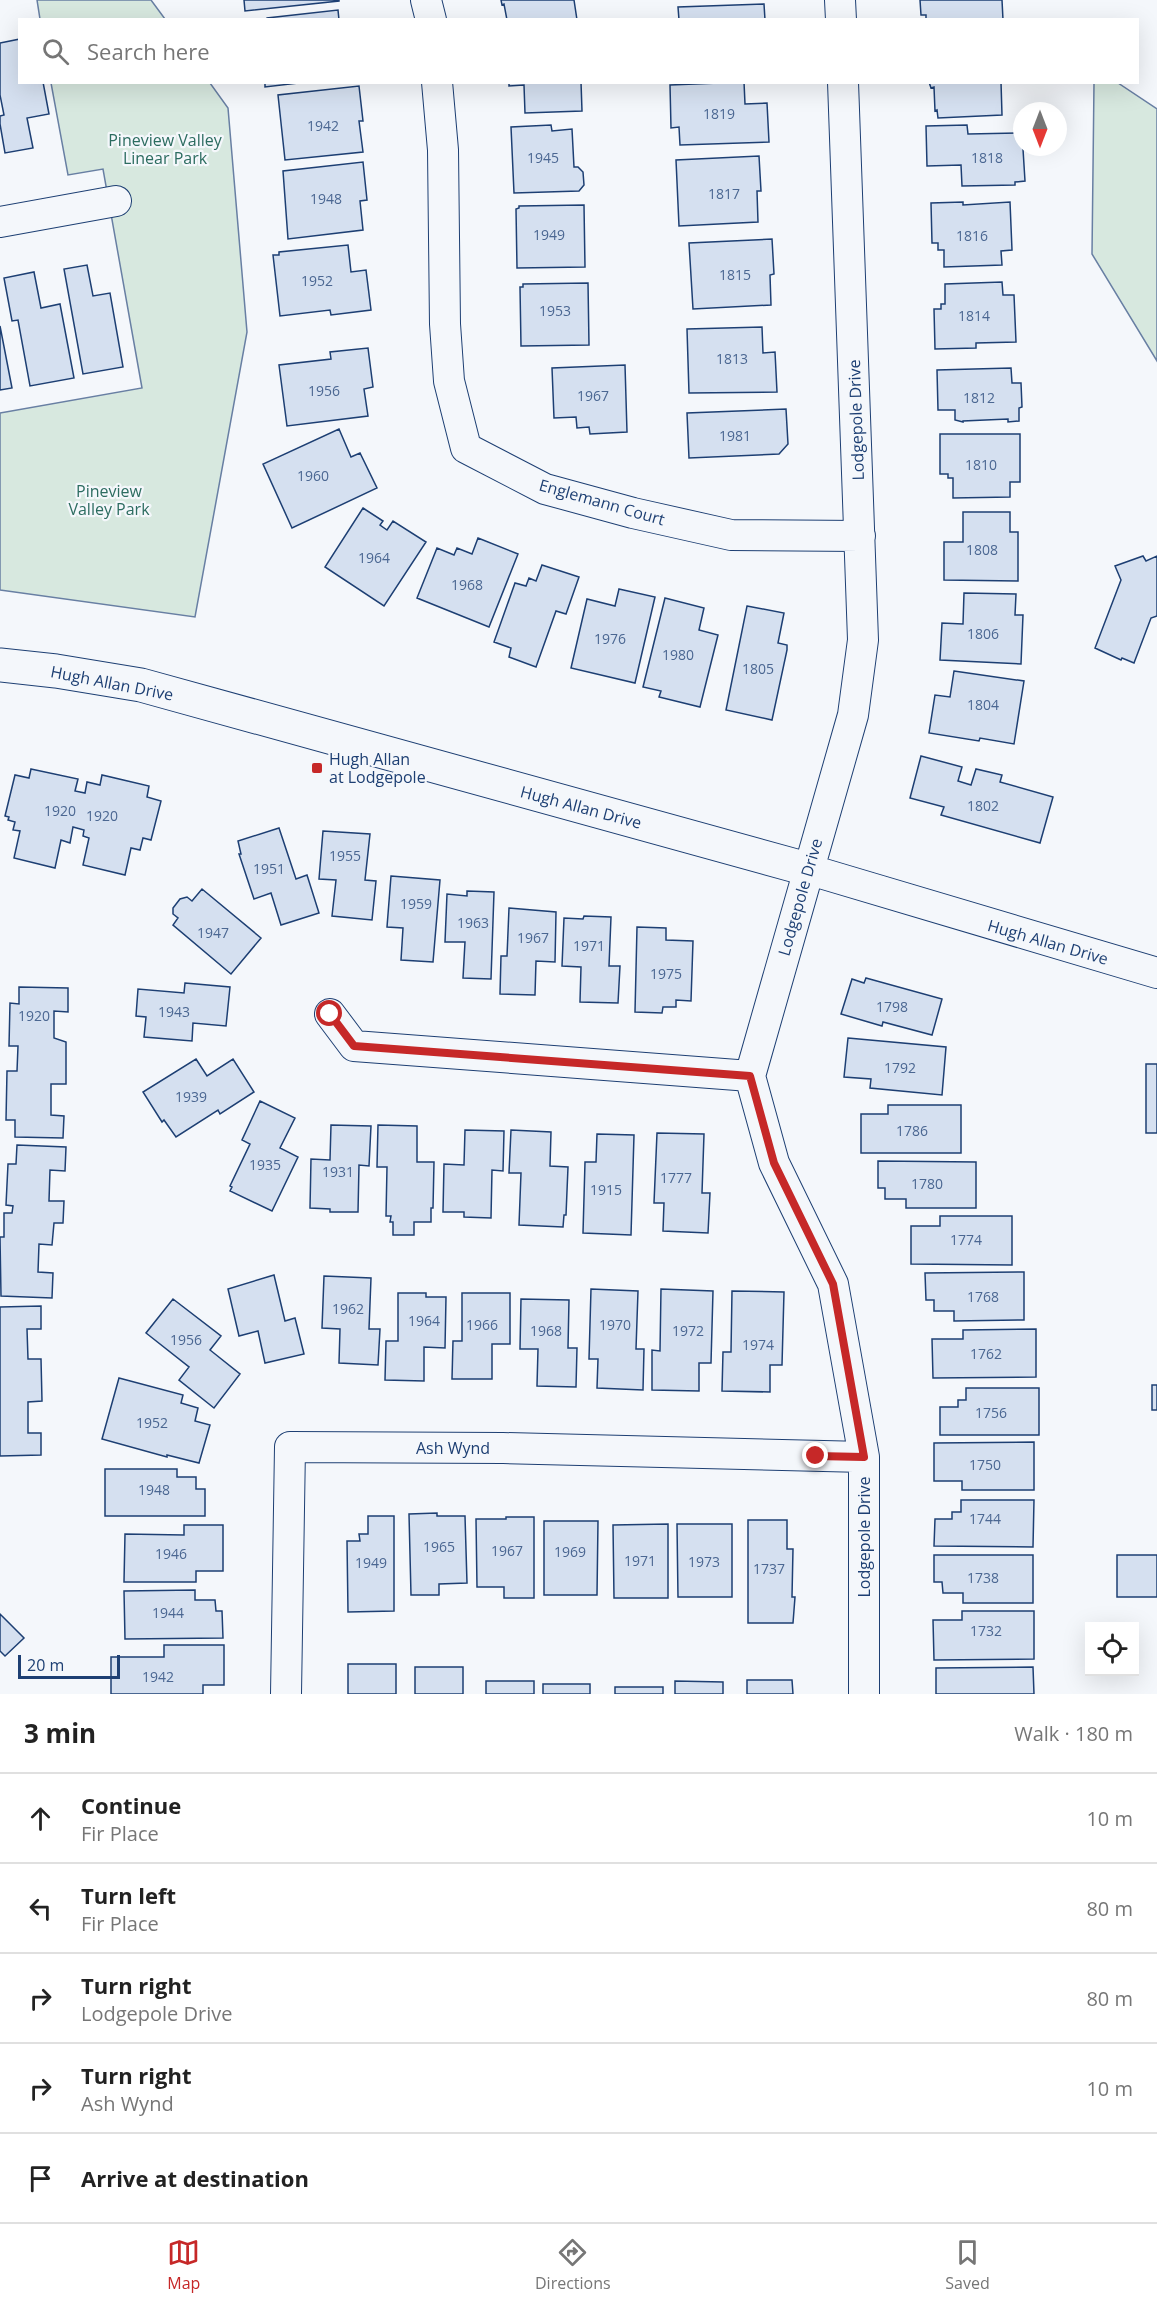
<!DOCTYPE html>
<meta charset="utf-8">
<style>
:root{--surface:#fff;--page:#f6f6f6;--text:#222;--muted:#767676;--line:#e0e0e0;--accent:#c62828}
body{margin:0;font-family:"Open Sans",sans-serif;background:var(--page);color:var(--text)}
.controls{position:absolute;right:18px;bottom:18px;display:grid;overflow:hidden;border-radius:0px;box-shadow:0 6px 24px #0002}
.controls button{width:54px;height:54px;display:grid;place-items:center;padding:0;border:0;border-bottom:2px solid var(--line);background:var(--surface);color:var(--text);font:30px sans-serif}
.compass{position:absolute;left:1013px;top:102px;width:54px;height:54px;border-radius:50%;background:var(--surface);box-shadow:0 6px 24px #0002;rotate:180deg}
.scale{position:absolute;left:18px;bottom:15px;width:102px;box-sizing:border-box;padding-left:6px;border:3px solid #1d3f73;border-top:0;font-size:16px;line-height:21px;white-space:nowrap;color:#1d3f73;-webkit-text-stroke:4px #f4f7fb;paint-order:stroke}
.stop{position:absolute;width:18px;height:18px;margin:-14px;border:4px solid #c62828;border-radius:50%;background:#fff}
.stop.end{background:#c62828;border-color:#fff;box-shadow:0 2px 6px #0008}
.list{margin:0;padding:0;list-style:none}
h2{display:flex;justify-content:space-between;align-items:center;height:78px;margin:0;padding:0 24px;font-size:26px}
h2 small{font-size:20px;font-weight:400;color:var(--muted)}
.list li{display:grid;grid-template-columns:39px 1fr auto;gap:18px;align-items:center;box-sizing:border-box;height:90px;padding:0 24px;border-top:2px solid var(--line)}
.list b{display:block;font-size:22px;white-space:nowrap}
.list p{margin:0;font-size:20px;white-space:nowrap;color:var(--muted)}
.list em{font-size:20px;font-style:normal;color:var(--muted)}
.icon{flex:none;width:33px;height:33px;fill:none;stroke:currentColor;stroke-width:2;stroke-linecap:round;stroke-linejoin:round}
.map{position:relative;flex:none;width:1157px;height:1694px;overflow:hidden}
.search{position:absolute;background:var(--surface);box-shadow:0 6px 24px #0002;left:18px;right:18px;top:18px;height:66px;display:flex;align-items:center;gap:15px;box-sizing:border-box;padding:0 21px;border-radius:0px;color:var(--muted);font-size:22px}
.sheet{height:528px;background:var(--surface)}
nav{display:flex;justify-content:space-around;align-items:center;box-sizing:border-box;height:84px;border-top:2px solid var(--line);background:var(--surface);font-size:16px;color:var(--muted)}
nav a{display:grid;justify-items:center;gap:3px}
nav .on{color:var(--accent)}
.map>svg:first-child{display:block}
</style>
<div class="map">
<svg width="1157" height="1694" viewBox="0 0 1157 1694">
<rect width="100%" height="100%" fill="#f4f7fb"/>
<path fill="#d7e8df" stroke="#687fa3" stroke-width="1.5" d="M37 0H151L165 19H40Z
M51 83H210L228 108 247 332 195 617 0 590V413L142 388 103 169 68 175Z
M1094 83H1118L1157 109V361L1092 254Z"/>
<path fill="#d5e0f0" stroke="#1d3f73" stroke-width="1.5" d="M244 0H339V1L245 11Z
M501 0H574L577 20H507L504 4 502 5Z
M920 0H1002L1003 20H926V15H921Z
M764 4 765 20H679L678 7Z
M338 10 339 20H266L267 18Z
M20 39V82H43L49 114 27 118 33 148 5 153 0 124V116L4 115 0 95V43Z
M265 82H307L265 87Z
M509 82H581L582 111 525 113 524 85 509 86Z
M744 82 745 104 767 103 769 142 680 145 679 127 671 128 670 85Z
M1001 82 1002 115 938 118 937 110 935 111 934 87 931 88 929 82Z
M359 86 363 121H359L363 152 285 160 278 95Z
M551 125 552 131 572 129 574 167H578L583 172 584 185 579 191 514 193 511 127Z
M967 125 968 134 1022 133 1025 181 1015 182V185L962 186 961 165 927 166 926 126Z
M759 156 761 191H757L758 222 679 226 676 160Z
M363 162 367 200 360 201 363 230 288 239 283 171Z
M963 202V205L1010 202 1012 250 1001 251 1002 265 944 267V250H938V243H932L931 203Z
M584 205 585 267 517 268 516 209 519 208V206Z
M772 239 774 274 770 275 771 305 693 309 689 243Z
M348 245 351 272 366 270 371 310 331 315 330 310 280 316 273 255H279V252Z
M87 265 93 296 110 293 123 367 83 374 64 269Z
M34 272 41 308 60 304 74 378 30 386 18 320 12 321 4 278Z
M1002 282 1003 295H1014L1016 342 976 343V348L935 349 934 309H941V304H945V284Z
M588 283 589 345 521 346 520 287H523V284Z
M0 326 12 388 0 390Z
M762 327 763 353 775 352 777 392 689 393 687 329Z
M368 348 373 387 364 389 368 416 287 426 279 365 331 359 330 352Z
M625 365 627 432 590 434 589 427 577 428 576 417 554 418 552 368Z
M1011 368 1012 383H1021L1022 407 1019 408V421L1008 422V419L963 421V422L955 420V410H938L937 370Z
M786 409 788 444 779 454 689 458 687 413Z
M339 429 351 457 360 453 377 488 292 528 263 464Z
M940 434H1020V482H1010V497L953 498V478H948V474H940Z
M363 508 383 521 380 525 387 530 393 521 426 542 384 606 325 567Z
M963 512H1010V532H1018V581L944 580V542H963Z
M478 538 518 554 489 627 417 598 437 548 454 555 457 548 472 554Z
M1143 556 1146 561 1157 556V616L1151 618 1134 663 1122 658 1121 660 1095 648 1121 580 1115 566Z
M542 565 579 577 566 614 556 611 536 667 509 657 511 648 494 642 515 583 526 586 529 578 536 581Z
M619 589 655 597 635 683 571 668 587 599 615 606Z
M964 593 1016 594 1015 615H1023L1021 664 940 660 942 623 963 624Z
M665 598 704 608 699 630 718 635 700 707 659 697 661 691 643 687Z
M747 606 784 613 778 643 787 645V650L772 720 726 710Z
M954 671 1024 681 1014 744 980 738 979 741 929 733 935 695 950 697Z
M921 756 962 767 958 781 971 785 976 769 1002 775 1000 782 1053 797 1040 843 941 815 944 807 910 798Z
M31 769 78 779 75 791 85 793 87 782 100 785 102 775 149 786 147 797 161 801 151 840 143 838 140 850 131 848 125 875 83 865 89 838 83 836 84 830 73 827 70 843 61 840 55 868 14 858 20 831 13 830 15 822 8 820 9 817 5 816 15 775 29 778Z
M279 828 296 879 307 875 319 913 281 925 271 893 254 899 239 854H241L238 841Z
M323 831 370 834 365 880 376 881 372 920 332 916 336 880 319 879Z
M391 876 440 880 433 962 401 960 403 928 387 927Z
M202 889 261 938 231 974 173 925 178 918 173 914V908L180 899 187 897 192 901Z
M467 891 494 892 491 979 463 978 465 942H445L447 894 467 896Z
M509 908 556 912 555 962 536 961 535 995 500 994 501 956H507Z
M584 916 611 917 609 966H620L618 1003 580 1002 581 967 562 966 564 918 583 919Z
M637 927 666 928V940L693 941 691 1001 676 1000V1007H663L662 1013 635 1012Z
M866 978 942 999 932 1035 883 1022 882 1026 841 1014 852 979 864 983Z
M185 983 230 987 226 1026 193 1023 192 1041 144 1037 146 1017 136 1016 138 989 184 993Z
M19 987 68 988V1012L54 1011V1038L66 1042V1084H51V1115L64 1116 63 1138 15 1137V1120H6L7 1071H17L18 1046H9L10 1003 19 1004Z
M848 1038 946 1047 942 1095 870 1088 871 1079 844 1077Z
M196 1059 207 1076 233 1059 254 1092 220 1114 218 1110 176 1137 164 1120 162 1122 143 1092Z
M1146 1064H1157V1133H1146Z
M260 1101 295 1118 280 1148 298 1157 272 1211 230 1191 232 1187 230 1186 250 1144 242 1140Z
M888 1105H961V1153H861V1114H888Z
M331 1125 371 1126 369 1166 359 1165 358 1212H330V1209L310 1208 311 1159 330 1160Z
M378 1125 417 1126V1162H434L433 1208H431V1222H414V1235H393V1222H390L391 1216H386L387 1167H377Z
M465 1130 504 1131 503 1171 492 1170 491 1218 464 1217V1212H443L444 1164 464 1165Z
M511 1130 551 1132 550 1166 568 1167 566 1215H564L563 1227 519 1225 521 1173H509Z
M657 1133 704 1134 702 1193H710L708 1233 663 1231 664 1203H654Z
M597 1134 634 1135 631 1235 583 1233 585 1162H596Z
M17 1145 66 1147 65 1171 50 1170 49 1201H64L63 1223H54L52 1245 39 1244 38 1272 53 1273 52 1298 1 1296 0 1237H4V1213H12L13 1206 6 1205 8 1164H16Z
M878 1161 976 1162V1208H906V1199H885V1188H878Z
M940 1216H1012V1265L911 1264V1226H940Z
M1024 1272V1320L954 1321V1311H934V1300H926L925 1273Z
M274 1275 285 1321 295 1318 304 1354 265 1363 258 1331 239 1336 228 1289Z
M324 1276 371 1278 369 1329H380L378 1365 339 1363 340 1329 322 1328Z
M591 1289 638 1291 636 1349H644L643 1390 597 1388 598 1359H589Z
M661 1289 713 1291 711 1363H699V1391L652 1390V1350L660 1351Z
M732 1291 784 1292 782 1365H770V1392L722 1391 723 1352H731Z
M398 1293H426V1297H446L445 1348 424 1347V1381L385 1380 386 1341H398Z
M462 1293H510V1344H492V1379H452L453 1341H462Z
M173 1299 221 1336 210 1350 240 1374 214 1408 179 1380 189 1367 146 1333Z
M521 1299 569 1300 568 1348H577L576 1387 537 1386 538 1349H520Z
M41 1306V1329H27L28 1359H41L42 1401 28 1402V1433H41V1455L0 1456V1307Z
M1036 1329V1377L933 1378 932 1339H963V1330Z
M119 1378 183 1395 181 1403 198 1408 195 1421 210 1425 199 1463 167 1455V1457L102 1439Z
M1152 1385H1157V1410H1152Z
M966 1388H1039V1435H940V1407H958V1400H966Z
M1034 1442V1490H962V1481H934V1443Z
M105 1469H177V1477H196V1489H205V1516H105Z
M961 1500H1034L1033 1547 934 1546 935 1519H952V1512H961Z
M437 1513V1516H465L467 1583 439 1584V1595H411L409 1514Z
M368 1516H394V1611L348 1612 347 1541H360L359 1534H368Z
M506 1517H534V1598H504V1587H477L476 1519H506Z
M748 1520H787V1549H793L792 1597H795L793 1623H748Z
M544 1521H598L597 1595H544Z
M668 1524V1598H614L613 1525Z
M677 1524H732V1597H678Z
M184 1525H223V1571H196V1582H124L125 1534 184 1535Z
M934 1555H1033V1603H963V1593H943L942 1582H934Z
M1117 1555H1157V1597H1117Z
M195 1590V1600H215L216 1611H222L223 1638 125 1639 124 1591Z
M962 1611H1034V1659L934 1660 933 1620H962Z
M0 1614 24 1638 5 1656 0 1651Z
M164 1645H224V1685H203V1694H111V1657H164Z
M348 1664H396V1694H348Z
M415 1667H463V1694H415Z
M1033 1667 1034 1694H936V1668Z
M747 1680H792L793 1694H747Z
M486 1681H534V1694H486Z
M675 1681 723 1682V1694H675Z
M543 1684H590V1694H543Z
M615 1687H663V1694H615Z"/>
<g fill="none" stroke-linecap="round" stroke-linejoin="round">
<defs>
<path id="street" d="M426 0 431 20
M840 0 841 20
M437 82 443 150 445 324 449 381 466 448 545 489 633 513 731 535 860 536
M843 82 863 640 853 715 750 1076 774 1163 833 1284 864 1457V1694
M0 222 116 201
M807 869 1157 973
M330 1014 354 1046 750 1076
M286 1694 290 1447 503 1448 864 1457"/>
<path id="secondary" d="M0 665 56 671 141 685 807 869"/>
</defs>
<use href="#street" stroke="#1d3f73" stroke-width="32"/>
<use href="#secondary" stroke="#1d3f73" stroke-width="35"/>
<use href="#street" stroke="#f4f7fb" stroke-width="30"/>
<use href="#secondary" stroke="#f4f7fb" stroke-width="33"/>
</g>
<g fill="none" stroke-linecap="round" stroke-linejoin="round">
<path stroke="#c62828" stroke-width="8" d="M330 1014 354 1046 750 1076 774 1163 833 1284 864 1457 816 1456"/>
</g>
<rect fill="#c62828" stroke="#f4f7fb" stroke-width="2" x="311" y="762" width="12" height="12" rx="3"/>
<g text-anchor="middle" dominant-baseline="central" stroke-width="4.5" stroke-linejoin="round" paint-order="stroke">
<g font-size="14" fill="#4b6792">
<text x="719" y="113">1819</text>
<text x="323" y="125">1942</text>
<text x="543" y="157">1945</text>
<text x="987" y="157">1818</text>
<text x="724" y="193">1817</text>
<text x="326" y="198">1948</text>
<text x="549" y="234">1949</text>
<text x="972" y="235">1816</text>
<text x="735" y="274">1815</text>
<text x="317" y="280">1952</text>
<text x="555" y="310">1953</text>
<text x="974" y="315">1814</text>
<text x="732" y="358">1813</text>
<text x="324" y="390">1956</text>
<text x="593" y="395">1967</text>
<text x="979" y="397">1812</text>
<text x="735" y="435">1981</text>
<text x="981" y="464">1810</text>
<text x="313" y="475">1960</text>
<text x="982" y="549">1808</text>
<text x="374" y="557">1964</text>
<text x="467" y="584">1968</text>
<text x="983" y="633">1806</text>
<text x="610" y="638">1976</text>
<text x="678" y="654">1980</text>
<text x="758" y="668">1805</text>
<text x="983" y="704">1804</text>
<text x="983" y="805">1802</text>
<text x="60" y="810">1920</text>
<text x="102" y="815">1920</text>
<text x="345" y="855">1955</text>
<text x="269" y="868">1951</text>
<text x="416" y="903">1959</text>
<text x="473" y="922">1963</text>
<text x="213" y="932">1947</text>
<text x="533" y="937">1967</text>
<text x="589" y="945">1971</text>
<text x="666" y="973">1975</text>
<text x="892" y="1006">1798</text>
<text x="174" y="1011">1943</text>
<text x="34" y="1015">1920</text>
<text x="900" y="1067">1792</text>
<text x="191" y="1096">1939</text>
<text x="912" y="1130">1786</text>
<text x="265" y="1164">1935</text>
<text x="338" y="1171">1931</text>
<text x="676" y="1177">1777</text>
<text x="927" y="1183">1780</text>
<text x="606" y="1189">1915</text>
<text x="966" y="1239">1774</text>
<text x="983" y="1296">1768</text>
<text x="348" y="1308">1962</text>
<text x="424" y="1320">1964</text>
<text x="482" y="1324">1966</text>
<text x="615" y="1324">1970</text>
<text x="546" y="1330">1968</text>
<text x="688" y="1330">1972</text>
<text x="186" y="1339">1956</text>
<text x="758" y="1344">1974</text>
<text x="986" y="1353">1762</text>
<text x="991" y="1412">1756</text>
<text x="152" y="1422">1952</text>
<text x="985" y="1464">1750</text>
<text x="154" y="1489">1948</text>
<text x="985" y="1518">1744</text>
<text x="439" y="1546">1965</text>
<text x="507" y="1550">1967</text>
<text x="570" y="1551">1969</text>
<text x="171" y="1553">1946</text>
<text x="640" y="1560">1971</text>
<text x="704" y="1561">1973</text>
<text x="371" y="1562">1949</text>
<text x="769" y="1568">1737</text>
<text x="983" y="1577">1738</text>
<text x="168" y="1612">1944</text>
<text x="986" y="1630">1732</text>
<text x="158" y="1676">1942</text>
</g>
<g font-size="16" fill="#2c6c60" stroke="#f4f7fb">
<text x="165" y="140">Pineview Valley<tspan x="165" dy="18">Linear Park</tspan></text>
<text x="109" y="491">Pineview<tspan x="109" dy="18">Valley Park</tspan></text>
</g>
<g font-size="16" fill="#1d3f73" stroke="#f4f7fb">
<text transform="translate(856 420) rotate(-92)">Lodgepole Drive</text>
<text transform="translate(602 502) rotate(16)">Englemann Court</text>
<text transform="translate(112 683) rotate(11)">Hugh Allan Drive</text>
<text transform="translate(581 807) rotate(15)">Hugh Allan Drive</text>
<text transform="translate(800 897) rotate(-74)">Lodgepole Drive</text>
<text transform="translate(1048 942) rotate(16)">Hugh Allan Drive</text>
<text x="453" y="1448">Ash Wynd</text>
<text transform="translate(864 1537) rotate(-90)">Lodgepole Drive</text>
</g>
<g font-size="16" fill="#1d3f73" stroke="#f4f7fb" text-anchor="start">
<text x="329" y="759">Hugh Allan<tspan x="329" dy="18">at Lodgepole</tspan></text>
</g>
</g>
</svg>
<div class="controls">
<button><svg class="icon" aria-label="locate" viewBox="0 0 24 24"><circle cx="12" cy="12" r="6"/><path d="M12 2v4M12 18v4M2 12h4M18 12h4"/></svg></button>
</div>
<svg class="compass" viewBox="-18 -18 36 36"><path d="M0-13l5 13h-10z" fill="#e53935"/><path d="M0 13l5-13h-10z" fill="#767676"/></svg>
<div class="scale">20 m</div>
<div class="stop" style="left:330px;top:1014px"></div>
<div class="stop end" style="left:816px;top:1456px"></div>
<div class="search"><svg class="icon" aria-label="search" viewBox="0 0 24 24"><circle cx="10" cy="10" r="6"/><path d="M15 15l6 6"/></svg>Search here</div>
</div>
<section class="sheet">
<h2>3 min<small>Walk · 180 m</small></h2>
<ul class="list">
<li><svg class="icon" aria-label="ahead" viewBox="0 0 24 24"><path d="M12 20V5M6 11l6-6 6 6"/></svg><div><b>Continue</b><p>Fir Place</p></div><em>10 m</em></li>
<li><svg class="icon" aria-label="left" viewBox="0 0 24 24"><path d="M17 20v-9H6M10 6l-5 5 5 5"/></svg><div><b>Turn left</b><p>Fir Place</p></div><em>80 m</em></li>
<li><svg class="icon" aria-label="right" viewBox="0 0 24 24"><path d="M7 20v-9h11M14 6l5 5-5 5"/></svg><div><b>Turn right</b><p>Lodgepole Drive</p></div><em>80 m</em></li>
<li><svg class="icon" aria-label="right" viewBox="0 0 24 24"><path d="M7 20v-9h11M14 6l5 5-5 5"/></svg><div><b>Turn right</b><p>Ash Wynd</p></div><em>10 m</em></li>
<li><svg class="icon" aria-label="arrive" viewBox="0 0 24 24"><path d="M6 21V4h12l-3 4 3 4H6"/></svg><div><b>Arrive at destination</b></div></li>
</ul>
</section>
<nav>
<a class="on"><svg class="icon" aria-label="map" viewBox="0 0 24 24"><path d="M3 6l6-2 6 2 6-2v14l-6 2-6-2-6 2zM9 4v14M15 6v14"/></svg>Map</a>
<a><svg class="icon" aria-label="directions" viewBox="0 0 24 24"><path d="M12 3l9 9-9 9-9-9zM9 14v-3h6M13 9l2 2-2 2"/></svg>Directions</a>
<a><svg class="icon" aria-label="saved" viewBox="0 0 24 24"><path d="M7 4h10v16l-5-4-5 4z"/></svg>Saved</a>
</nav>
